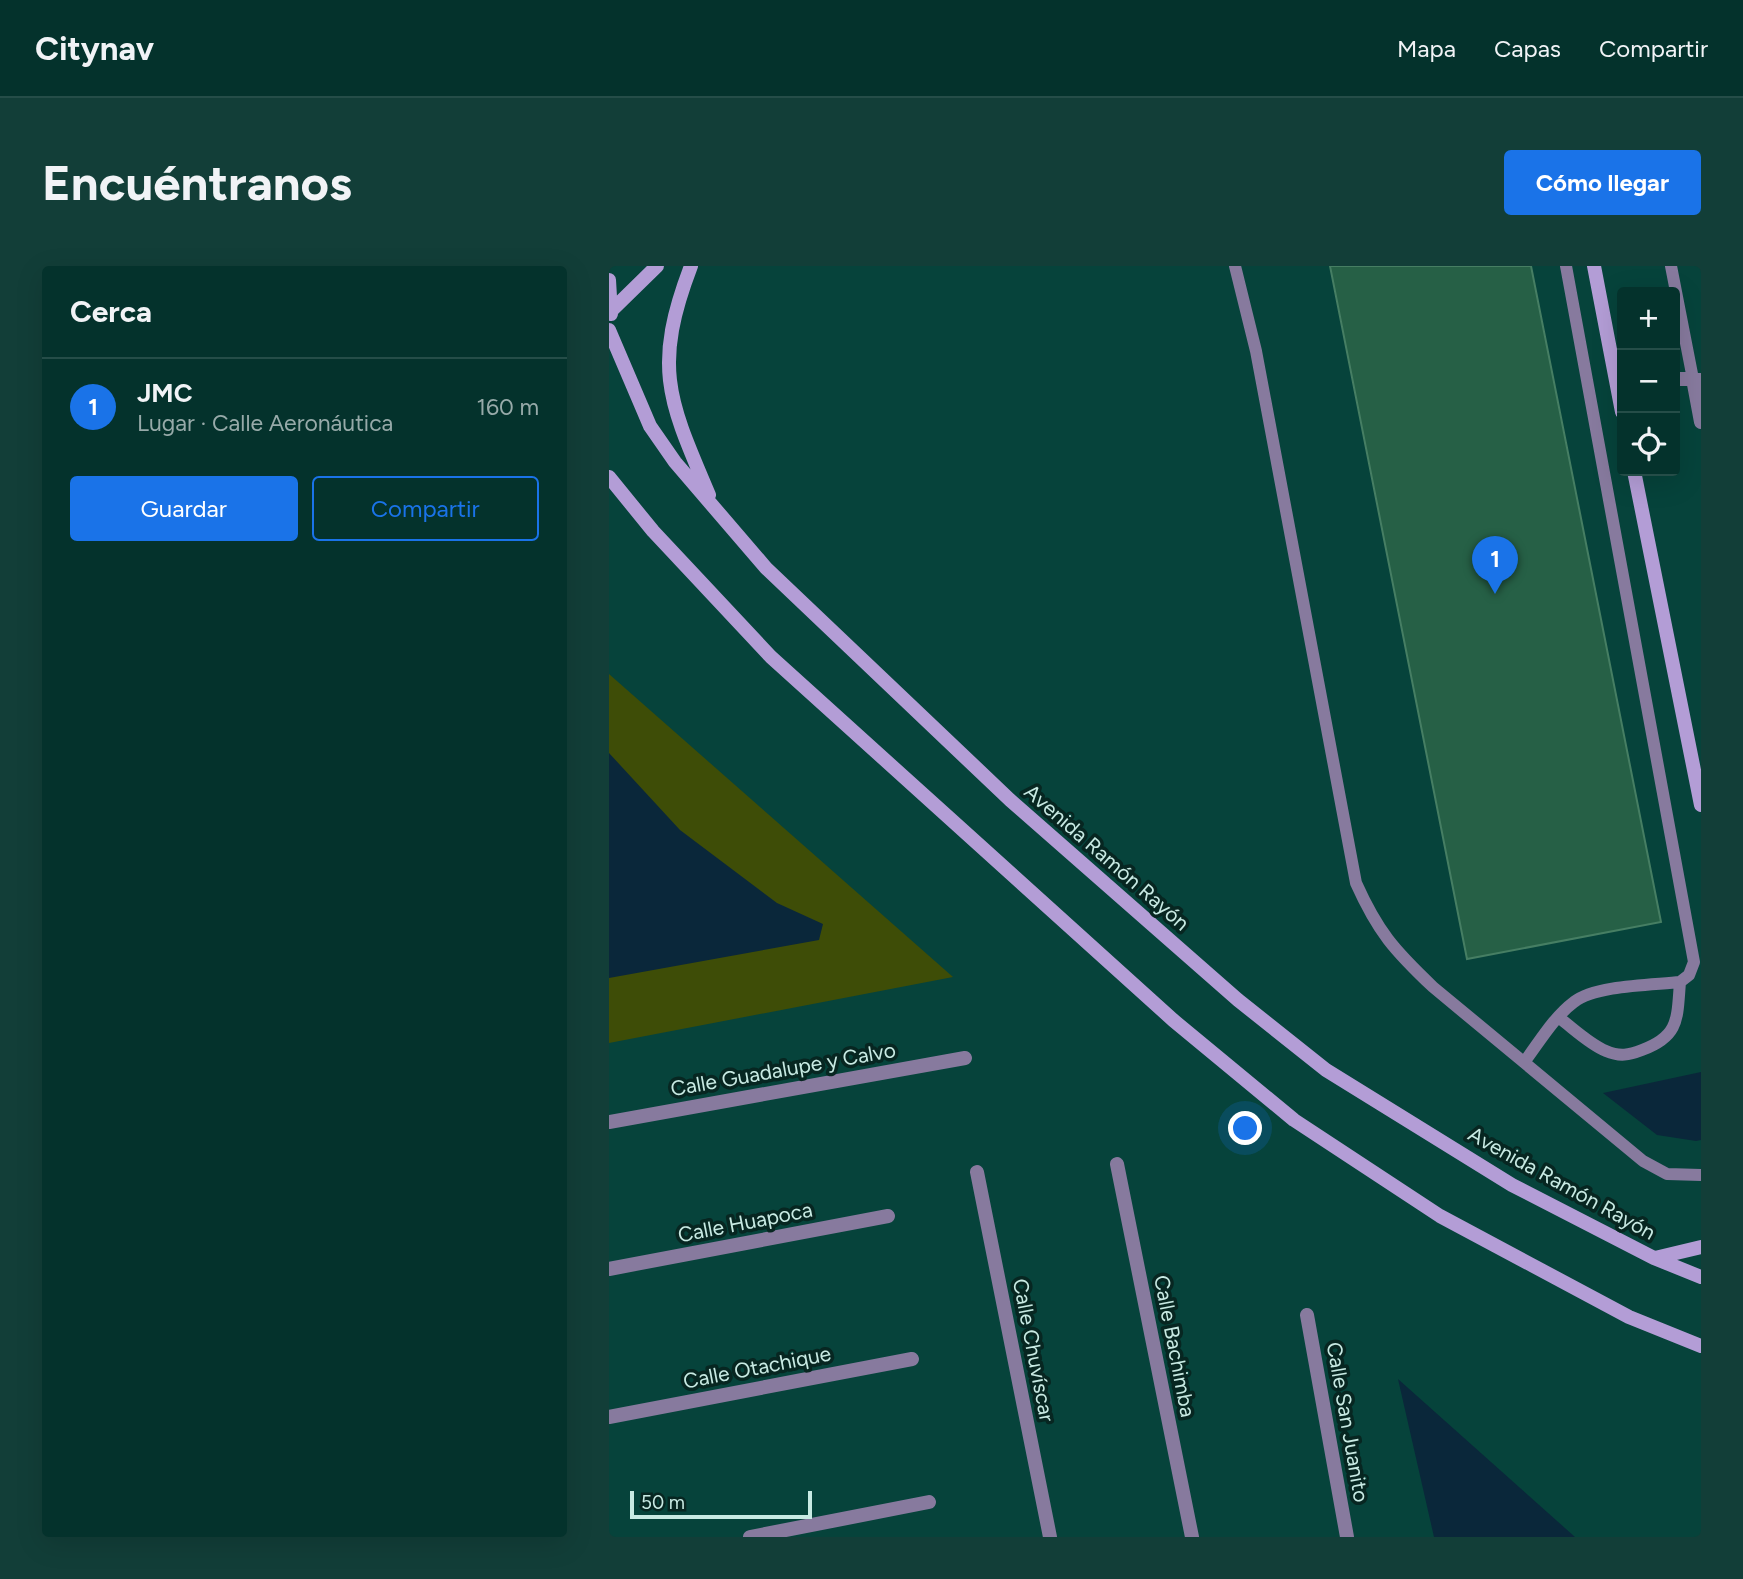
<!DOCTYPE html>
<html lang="es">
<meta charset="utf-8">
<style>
:root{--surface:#04322c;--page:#123e38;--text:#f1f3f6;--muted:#97aaa9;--line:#254d48;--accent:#1a73e8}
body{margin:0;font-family:Figtree,sans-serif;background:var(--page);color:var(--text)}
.controls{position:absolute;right:21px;top:21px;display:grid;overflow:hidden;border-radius:7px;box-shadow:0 7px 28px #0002}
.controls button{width:63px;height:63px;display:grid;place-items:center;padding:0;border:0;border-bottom:2px solid var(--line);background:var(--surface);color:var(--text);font:35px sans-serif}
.scale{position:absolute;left:21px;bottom:18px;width:182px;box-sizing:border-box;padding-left:7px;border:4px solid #c8eae3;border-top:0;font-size:19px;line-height:24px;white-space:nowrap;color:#c8eae3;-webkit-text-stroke:5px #072621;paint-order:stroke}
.you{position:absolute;left:637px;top:863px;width:24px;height:24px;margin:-18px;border:5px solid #fff;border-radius:50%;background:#1a73e8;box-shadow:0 0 0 10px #1a73e833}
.badge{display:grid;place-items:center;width:46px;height:46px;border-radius:50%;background:var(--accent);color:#fff;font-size:23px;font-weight:700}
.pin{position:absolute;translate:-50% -58px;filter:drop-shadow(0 2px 4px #0008)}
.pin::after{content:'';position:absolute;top:37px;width:24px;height:21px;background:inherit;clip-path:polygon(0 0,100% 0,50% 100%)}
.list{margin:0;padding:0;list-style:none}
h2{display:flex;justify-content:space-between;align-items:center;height:91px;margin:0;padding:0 28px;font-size:30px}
h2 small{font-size:23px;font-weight:400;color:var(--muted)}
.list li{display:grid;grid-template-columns:46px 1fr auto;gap:21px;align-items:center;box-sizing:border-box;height:98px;padding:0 28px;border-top:2px solid var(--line)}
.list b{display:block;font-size:26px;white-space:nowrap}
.list p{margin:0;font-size:23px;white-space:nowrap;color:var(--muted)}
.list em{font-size:23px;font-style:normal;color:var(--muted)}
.actions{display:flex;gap:14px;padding:21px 28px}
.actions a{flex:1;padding:16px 0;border:2px solid var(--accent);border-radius:7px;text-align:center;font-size:24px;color:var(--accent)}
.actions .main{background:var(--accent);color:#fff}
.icon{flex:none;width:38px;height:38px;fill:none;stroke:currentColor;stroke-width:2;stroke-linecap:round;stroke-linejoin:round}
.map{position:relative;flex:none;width:1092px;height:1271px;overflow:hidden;border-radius:7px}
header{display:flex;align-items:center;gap:42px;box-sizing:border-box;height:98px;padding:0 35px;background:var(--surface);border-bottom:2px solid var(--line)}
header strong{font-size:33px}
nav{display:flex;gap:38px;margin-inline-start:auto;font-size:24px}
.intro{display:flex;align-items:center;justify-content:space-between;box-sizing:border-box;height:168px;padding:0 42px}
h1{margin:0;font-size:49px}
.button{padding:18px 32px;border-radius:7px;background:var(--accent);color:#fff;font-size:24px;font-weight:700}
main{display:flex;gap:42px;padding:0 42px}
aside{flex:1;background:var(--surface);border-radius:7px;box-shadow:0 7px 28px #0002}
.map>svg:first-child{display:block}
</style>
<header>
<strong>Citynav</strong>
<nav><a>Mapa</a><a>Capas</a><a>Compartir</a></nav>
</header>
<div class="intro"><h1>Encuéntranos</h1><a class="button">Cómo llegar</a></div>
<main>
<aside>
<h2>Cerca<small></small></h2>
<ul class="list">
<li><span class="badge">1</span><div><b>JMC</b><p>Lugar · Calle Aeronáutica</p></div><em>160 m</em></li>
</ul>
<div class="actions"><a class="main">Guardar</a><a>Compartir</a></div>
</aside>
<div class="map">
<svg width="1092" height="1271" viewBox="0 0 1092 1271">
<rect width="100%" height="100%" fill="#06433b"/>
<path fill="#3e4d07" d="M0 408 344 711 0 777Z"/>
<path fill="#0a273a" d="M0 487 71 564 168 637 214 658 210 674 0 712Z
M1092 806V874L1087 875 1048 869 994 827Z
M789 1113 966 1271H825Z"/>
<path fill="#266046" stroke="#467e63" stroke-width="2" d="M721 0H922L1052 656 858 693Z"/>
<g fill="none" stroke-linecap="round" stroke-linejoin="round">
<path stroke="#877a9e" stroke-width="12" d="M626 0 647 85 747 617C769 666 785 684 824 721L1034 895 1058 908 1092 909
M1062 0 1084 113H1092
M949 751C964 762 980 778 997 785 1011 791 1020 789 1033 784 1071 770 1068 752 1071 716
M916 795C931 775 945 751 965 736 986 719 1044 719 1071 716L1080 709 1085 696 957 0"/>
<path stroke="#877a9e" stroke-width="14" d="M1066 113H1084L1092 156
M0 856 356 792
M508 898 583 1271
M368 906 441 1271
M0 1003 279 950
M698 1049 738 1271
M0 1151 303 1093
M141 1271 320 1236"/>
<path stroke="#b39dd6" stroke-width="14" d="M82 0C43 102 60 135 100 229
M985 0 1013 146
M0 14 2 48
M3 44 48 0
M0 64 41 160 66 196 157 302 401 534 629 734 717 804 903 919 1045 992 1092 1011
M1025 205 1092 539
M0 211 44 265 162 391 564 754 685 854 831 950 1020 1051 1092 1080
M1046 992 1092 981"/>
</g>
<g text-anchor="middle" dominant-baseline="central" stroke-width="7" stroke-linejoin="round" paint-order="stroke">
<g font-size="21" fill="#c8eae3" stroke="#072621">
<text transform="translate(498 591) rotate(41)">Avenida Ramón Rayón</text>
<text transform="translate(174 803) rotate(-10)">Calle Guadalupe y Calvo</text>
<text transform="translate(953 917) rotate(29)">Avenida Ramón Rayón</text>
<text transform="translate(136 956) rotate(-11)">Calle Huapoca</text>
<text transform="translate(566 1080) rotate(79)">Calle Bachimba</text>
<text transform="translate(425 1084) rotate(79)">Calle Chuvíscar</text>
<text transform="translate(148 1101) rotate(-11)">Calle Otachique</text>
<text transform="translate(739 1156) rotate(80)">Calle San Juanito</text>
</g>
</g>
</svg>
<div class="controls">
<button>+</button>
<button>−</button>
<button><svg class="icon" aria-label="locate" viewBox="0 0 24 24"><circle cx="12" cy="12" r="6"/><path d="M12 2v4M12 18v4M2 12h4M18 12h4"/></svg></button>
</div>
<div class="scale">50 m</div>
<div class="you"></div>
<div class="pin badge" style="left:886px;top:328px">1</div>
</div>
</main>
